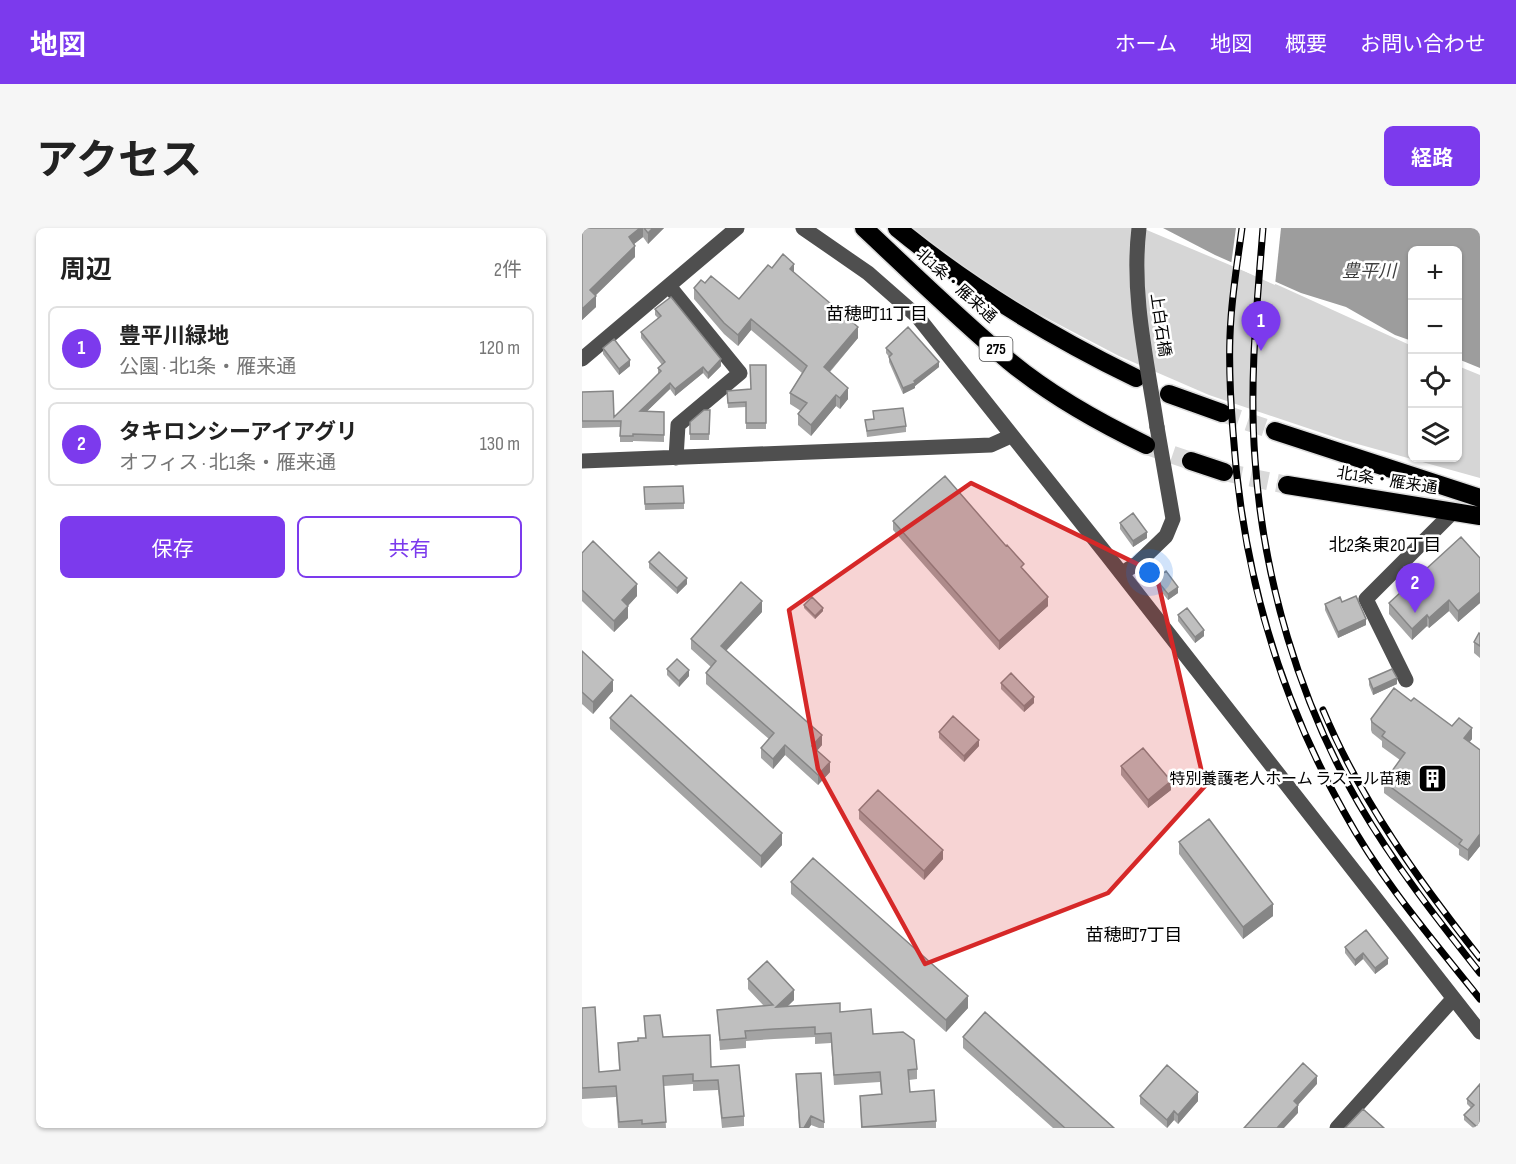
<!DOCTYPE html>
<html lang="ja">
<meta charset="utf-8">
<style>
:root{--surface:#fff;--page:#f6f6f6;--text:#222;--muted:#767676;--line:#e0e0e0;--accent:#7c3aed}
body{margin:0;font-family:"Sofia Sans Condensed","Noto Sans JP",sans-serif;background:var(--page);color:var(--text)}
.controls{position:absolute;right:18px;top:18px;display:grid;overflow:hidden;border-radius:9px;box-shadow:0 2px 4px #0004}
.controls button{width:54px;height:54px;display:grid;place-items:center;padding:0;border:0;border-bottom:2px solid var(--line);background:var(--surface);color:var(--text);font:30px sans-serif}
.you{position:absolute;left:568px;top:345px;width:21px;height:21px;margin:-15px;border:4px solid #fff;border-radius:50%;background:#1a73e8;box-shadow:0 0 0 9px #1a73e833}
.badge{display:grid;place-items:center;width:39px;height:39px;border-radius:50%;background:var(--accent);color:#fff;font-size:20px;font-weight:700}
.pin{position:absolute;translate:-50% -50px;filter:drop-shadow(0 2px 3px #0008)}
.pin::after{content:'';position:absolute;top:32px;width:21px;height:18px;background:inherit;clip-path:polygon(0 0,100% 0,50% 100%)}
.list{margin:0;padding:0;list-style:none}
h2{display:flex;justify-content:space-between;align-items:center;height:78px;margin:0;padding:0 24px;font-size:26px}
h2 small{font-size:20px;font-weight:400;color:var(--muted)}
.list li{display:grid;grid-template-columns:39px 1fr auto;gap:18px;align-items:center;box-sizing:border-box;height:84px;margin:0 12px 12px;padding:0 12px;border:2px solid var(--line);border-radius:9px}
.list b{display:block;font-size:22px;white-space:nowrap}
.list p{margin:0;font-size:20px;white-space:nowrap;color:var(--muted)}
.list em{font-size:20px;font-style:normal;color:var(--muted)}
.actions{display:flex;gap:12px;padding:18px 24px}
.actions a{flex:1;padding:14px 0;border:2px solid var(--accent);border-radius:9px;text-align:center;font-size:21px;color:var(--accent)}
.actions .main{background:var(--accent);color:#fff}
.icon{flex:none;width:33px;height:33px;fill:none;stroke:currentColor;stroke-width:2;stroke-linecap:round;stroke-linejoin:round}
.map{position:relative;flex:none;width:898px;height:900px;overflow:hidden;border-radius:9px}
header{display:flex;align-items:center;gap:36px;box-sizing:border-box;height:84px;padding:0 30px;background:var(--accent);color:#fff}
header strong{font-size:28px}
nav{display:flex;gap:33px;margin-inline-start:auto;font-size:21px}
.intro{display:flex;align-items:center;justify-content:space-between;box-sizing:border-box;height:144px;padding:0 36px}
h1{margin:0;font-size:42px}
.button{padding:15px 27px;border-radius:9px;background:var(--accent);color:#fff;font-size:21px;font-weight:700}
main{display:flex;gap:36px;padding:0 36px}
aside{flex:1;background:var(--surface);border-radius:9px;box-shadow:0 2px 4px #0004}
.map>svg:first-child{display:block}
</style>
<header>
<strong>地図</strong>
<nav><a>ホーム</a><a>地図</a><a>概要</a><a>お問い合わせ</a></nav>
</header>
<div class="intro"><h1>アクセス</h1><a class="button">経路</a></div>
<main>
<aside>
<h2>周辺<small>2件</small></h2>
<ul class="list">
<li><span class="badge">1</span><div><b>豊平川緑地</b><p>公園 · 北1条・雁来通</p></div><em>120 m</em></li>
<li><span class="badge">2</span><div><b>タキロンシーアイアグリ</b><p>オフィス · 北1条・雁来通</p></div><em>130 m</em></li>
</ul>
<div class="actions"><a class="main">保存</a><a>共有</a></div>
</aside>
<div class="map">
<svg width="898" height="900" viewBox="0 0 898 900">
<rect width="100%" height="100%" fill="#fff"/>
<path fill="#d6d6d6" d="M313 0H560L698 58 830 118V230H876V138L898 147V250L761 212 627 167 537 128 394 53Z"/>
<path fill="#9d9d9d" d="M581 0H898V140L876 131V22H830V113L813 107 764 79 719 65 633 27Z"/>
<path fill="#fff" d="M654 0H699L693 57 649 37Z"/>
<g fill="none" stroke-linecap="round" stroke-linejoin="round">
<path stroke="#d9d9d9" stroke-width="18" stroke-dasharray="18 9" stroke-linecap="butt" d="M640 185 693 203
M565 218 609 233
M642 244 705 257"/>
<defs>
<path id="highway" d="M282 0C330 45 377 91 427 133 468 167 516 194 564 217
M315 0C388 60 470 109 554 150
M587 166 640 185
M693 203 898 270
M609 233 642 244
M705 257 898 288"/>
</defs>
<use href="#highway" stroke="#dbdbdb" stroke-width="21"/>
<path stroke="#4f4f4f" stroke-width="15" d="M221 0 286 45 335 88 525 327 898 804
M87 58 158 145 96 197 94 230
M0 131 155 0
M0 233 409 217 429 208
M540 345 556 335 584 308 591 291 575 199
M824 452 784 371 872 283
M755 900 871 771"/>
<use href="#highway" stroke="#000" stroke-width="18"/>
<defs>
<path id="rail" d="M660 0C656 30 651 60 649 90 646 128 648 166 651 204 660 339 695 465 762 584 799 652 850 711 898 771
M681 0C675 77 667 154 673 231 681 350 717 473 777 576 812 636 855 691 898 745
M741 482C779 573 837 653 898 730"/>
</defs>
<use href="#rail" stroke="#000" stroke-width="7"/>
<use href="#rail" stroke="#fff" stroke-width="4.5" stroke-dasharray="14" stroke-linecap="butt"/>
<path stroke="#4f4f4f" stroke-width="15" d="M557 0C549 67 565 133 575 199"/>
</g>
<path fill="#a4a4a4" d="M3 0H82L66 16 61 9 52 16 53 29 13 67 14 79 0 92V3Z
M190 40 212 45 276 110 248 144 266 171 258 181 254 178 229 208 216 197V186L219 183 208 176V165L220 145 169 102 156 118 142 106 112 71V60L123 55 157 71Z
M73 81 139 138 126 151 121 145 93 168 88 161 65 183 82 184V214L51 213V214H38V199L0 200V164L32 189 76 146V140L80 137 59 110V104L76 90 73 87Z
M21 120 48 138 37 147 21 126Z
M304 120 357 139 333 158V160L321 166 307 134V129L304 125Z
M184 137V201H164V179L146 180 145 163 168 161Z
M128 182 127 212H108V194Z
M291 183 324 198V204L285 209 283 192 292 191Z
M62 259 102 275V281L63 282Z
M311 293 442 342 466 378 417 422 311 302Z
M538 295 565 310 551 319 538 301Z
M0 325 55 368 46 378V390L32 404 0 373Z
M898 330V375L876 394 867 383 847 400 845 398 830 412 807 386V375Z
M67 334 105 356 95 366 67 340Z
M574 351 596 365 586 372 574 357Z
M760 374 784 397 756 410 743 382V376Z
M222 377 241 383 233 391 222 380Z
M180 384 144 423 240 517 235 523 248 544 236 557 203 527 191 541 179 530V520L187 511 124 456V445L129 439 109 421V411Z
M596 387 622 408 613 415 596 393Z
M898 406V430L892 425V414Z
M0 423 31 463 11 486 0 476Z
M85 441 107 448 97 459 85 447Z
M787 451 815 456 791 467 787 457Z
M419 455 452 475 442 484 419 461Z
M829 473 890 511 887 514 898 522V618L886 633 877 627V621L802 565V554L818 532 800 519V513L790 505 789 502V491Z
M28 490 200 617 179 640 28 501Z
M357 504 397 518 382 534 357 510Z
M539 538 589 562 566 580 539 547Z
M277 582 361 631 342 652 277 591Z
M597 614 691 688 661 711 597 626Z
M209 654 386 780 364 804 209 666Z
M784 702 806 736 793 746 781 731 773 738 763 725V719Z
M166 751 212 772 205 779 258 784 291 806 335 841V851L327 852 328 864 354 893V900H279L278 868 299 866 298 854 252 857 249 815 233 816V809L192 811 164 813V820L138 822 135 782 182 778 166 761Z
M0 780 17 844 37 842 36 815 56 813 63 810 62 788 81 809 129 839 162 888V898L140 900 136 862 111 863V856L82 858 84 900H36L34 869 0 871Z
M381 809 532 900H471L381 820Z
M214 846 242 894V900H237L229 897 227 900H217Z
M898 856V900H891L882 892V887L889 880 885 876V871Z
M558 868 616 873 596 896 592 892 585 900 558 876Z"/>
<path fill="#868686" d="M58 0H61V9L47 20V9Z
M71 0H82L66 16V5Z
M53 18V29L8 73V62Z
M212 36V47L208 41Z
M14 68V79L0 92V81Z
M169 91V102L156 118V107Z
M276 99V110L242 150V139Z
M139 131V138L126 151V145Z
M48 132V138L37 147V141Z
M357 134V139L333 158V160L321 166V160L332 153Z
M121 139V145L93 168V161Z
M88 155V161L58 190V183Z
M266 160V171L258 181V170Z
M254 167V178L229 208V197Z
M565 304V310L551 319V313Z
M105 350V356L95 366V360Z
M55 356V368L40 384V372Z
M596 359V365L586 372V366Z
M898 364V375L876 394V383Z
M466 369V378L417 422V413Z
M867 372V383L847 400V390Z
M180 373V384L139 428V418Z
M46 378V390L32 404V393Z
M241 380V383L233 391V388Z
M845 387V398L830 412V401Z
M784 391V397L756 410V404Z
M622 402V408L613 415V409Z
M107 442V448L97 459V453Z
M815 450V456L791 467V461Z
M31 452V463L11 486V474Z
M452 469V475L442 484V478Z
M890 500V511L882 521V510Z
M240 507V517L230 528V518Z
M397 512V518L382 534V528Z
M203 517V527L191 541V531Z
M248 534V544L236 557V547Z
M589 553V562L566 580V572Z
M200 605V617L179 640V628Z
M898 606V618L886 633V622Z
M361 622V631L342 652V643Z
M691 676V688L661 711V699Z
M781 725V731L773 738V732Z
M806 730V736L793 746V740Z
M212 762V772L194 789V779Z
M386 768V780L364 804V792Z
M735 848V856L716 877V885L702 900H695L712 873Z
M616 864V873L596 896V887Z
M592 883V892L585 900V892Z
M229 888V897L227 900H222Z"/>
<path fill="#bfbfbf" stroke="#868686" stroke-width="1.5" d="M3 0H58L47 9 53 18 8 62 14 68 0 81V3Z
M62 0H71L66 5Z
M201 26 212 36 208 41 276 99 242 139 266 160 258 170 254 167 229 197 216 186 225 175 208 165 225 138 169 91 156 107 142 95 112 60 119 52 123 55 129 48 157 71 186 37 190 40Z
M89 69 139 131 126 145 121 139 93 161 88 155 58 183 82 184V207L51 206V208H38L39 193H0V164L31 163 32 189 61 161 79 143 76 140 83 134 59 104 79 88 73 81Z
M326 99 357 134 332 153 333 155 321 160 307 129 310 126 304 120Z
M32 111 48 132 37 141 21 120Z
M168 137H184V195H164V174L146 175 145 163 169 161Z
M321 180 324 198 285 203 283 192 292 191 291 183Z
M122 182H128L127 206H108V194Z
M363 248 424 318 425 317 442 336 439 339 466 369 417 413 311 293Z
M101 258 102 275 63 276 62 259Z
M551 285 565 304 551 313 538 295Z
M879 309 898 330V364L876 383 867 372 847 390 845 387 830 401 807 375Z
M11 313 55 356 40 372 46 378 32 393 0 362V325Z
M77 324 105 350 95 360 67 334Z
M584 343 596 359 586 366 574 351Z
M159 354 180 373 139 418 240 507 230 518 248 534 236 547 203 517 191 531 179 520 192 505 124 445 134 433 109 411Z
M774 368 784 391 756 404 743 376 758 369 760 374Z
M230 369 241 380 233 388 222 377Z
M605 380 622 402 613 409 596 387Z
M897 405 898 406V418L892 414Z
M0 423 31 452 11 474 0 464Z
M95 431 107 442 97 453 85 441Z
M810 441 815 450 791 461 787 451Z
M429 445 452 469 442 478 419 455Z
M812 460 829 473 832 470 870 498 877 490 890 500 882 510 898 522V606L886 622 877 616 880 612 802 554 823 525 800 508 803 504 790 494 789 491Z
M49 467 200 605 179 628 28 490Z
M371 488 397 512 382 528 357 504Z
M561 520 589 553 566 572 539 538Z
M296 562 361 622 342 643 277 582Z
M627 591 691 676 661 699 597 614Z
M231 630 386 768 364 792 209 654Z
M784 702 806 730 793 740 781 725 773 732 763 719Z
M185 733 212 762 194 779 258 775V784L289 781 291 806 321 804 332 812 335 841 326 842 328 864 352 862 354 893 280 899 278 868 300 866 298 844 252 847 249 805 233 806V799L192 801 163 803 164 810 138 812 135 782 191 777 166 751Z
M13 779 17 844 38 842 36 815 56 813V810H64L62 788 78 787 81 809 128 807 129 839 157 837 162 888 140 890 136 852 111 853V846L81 848 84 894 60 896V892L37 894 34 858 0 860V780Z
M403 784 532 900H483L381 809Z
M721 835 735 848 712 873 716 877 695 900H662Z
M585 837 616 864 596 887 592 883 585 892 558 868Z
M239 845 242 894 229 888 222 900H218L214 846Z
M898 856V895L895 899 882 887 892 877 885 871Z
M781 881 802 900H763Z"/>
<path fill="#d62828" fill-opacity="0.2" stroke="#d62828" stroke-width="4.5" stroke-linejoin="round" d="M389 255 574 345 623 558 526 665 343 736 236 541 207 382Z"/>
<defs>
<symbol id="building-square" viewBox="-11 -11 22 22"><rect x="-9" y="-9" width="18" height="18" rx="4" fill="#000" stroke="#fff"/><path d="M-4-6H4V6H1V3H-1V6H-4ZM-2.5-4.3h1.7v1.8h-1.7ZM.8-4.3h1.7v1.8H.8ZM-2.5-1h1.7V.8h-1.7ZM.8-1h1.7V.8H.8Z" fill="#fff"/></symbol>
</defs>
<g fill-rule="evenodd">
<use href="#building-square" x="834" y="534" width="33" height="33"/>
</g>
<g text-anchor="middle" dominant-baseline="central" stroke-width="5" stroke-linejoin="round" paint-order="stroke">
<rect fill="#fff" stroke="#4c4c4c" stroke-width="1.5" x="397.5" y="109" width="33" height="24" rx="4.5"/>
<g font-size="15" font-weight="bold" fill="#000">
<text x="414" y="121">275</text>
</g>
<g font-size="16" fill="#000" stroke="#fff">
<text transform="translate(374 58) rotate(42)">北1条・雁来通</text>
<text transform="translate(578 97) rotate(82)">上白石橋</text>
<text transform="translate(805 253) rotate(9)">北1条・雁来通</text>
</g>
<g font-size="16" fill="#000" stroke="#fff" text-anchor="end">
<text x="829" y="551">特別養護老人ホーム ラスール苗穂</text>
</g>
<g font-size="18" font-style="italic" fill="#3e3e3e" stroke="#fff">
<text x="787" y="43">豊平川</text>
</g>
<g font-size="18" fill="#000" stroke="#fff">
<text x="295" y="86">苗穂町11丁目</text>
<text x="803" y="317">北2条東20丁目</text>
<text x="552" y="707">苗穂町7丁目</text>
</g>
</g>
</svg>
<div class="controls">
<button>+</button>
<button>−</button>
<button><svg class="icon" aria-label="locate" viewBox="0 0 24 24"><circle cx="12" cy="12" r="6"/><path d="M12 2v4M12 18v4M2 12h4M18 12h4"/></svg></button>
<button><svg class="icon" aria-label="layers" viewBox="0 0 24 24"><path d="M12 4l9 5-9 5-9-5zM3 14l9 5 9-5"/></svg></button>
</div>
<div class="you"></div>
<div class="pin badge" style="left:679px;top:123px">1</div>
<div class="pin badge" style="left:833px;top:385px">2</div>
</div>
</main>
